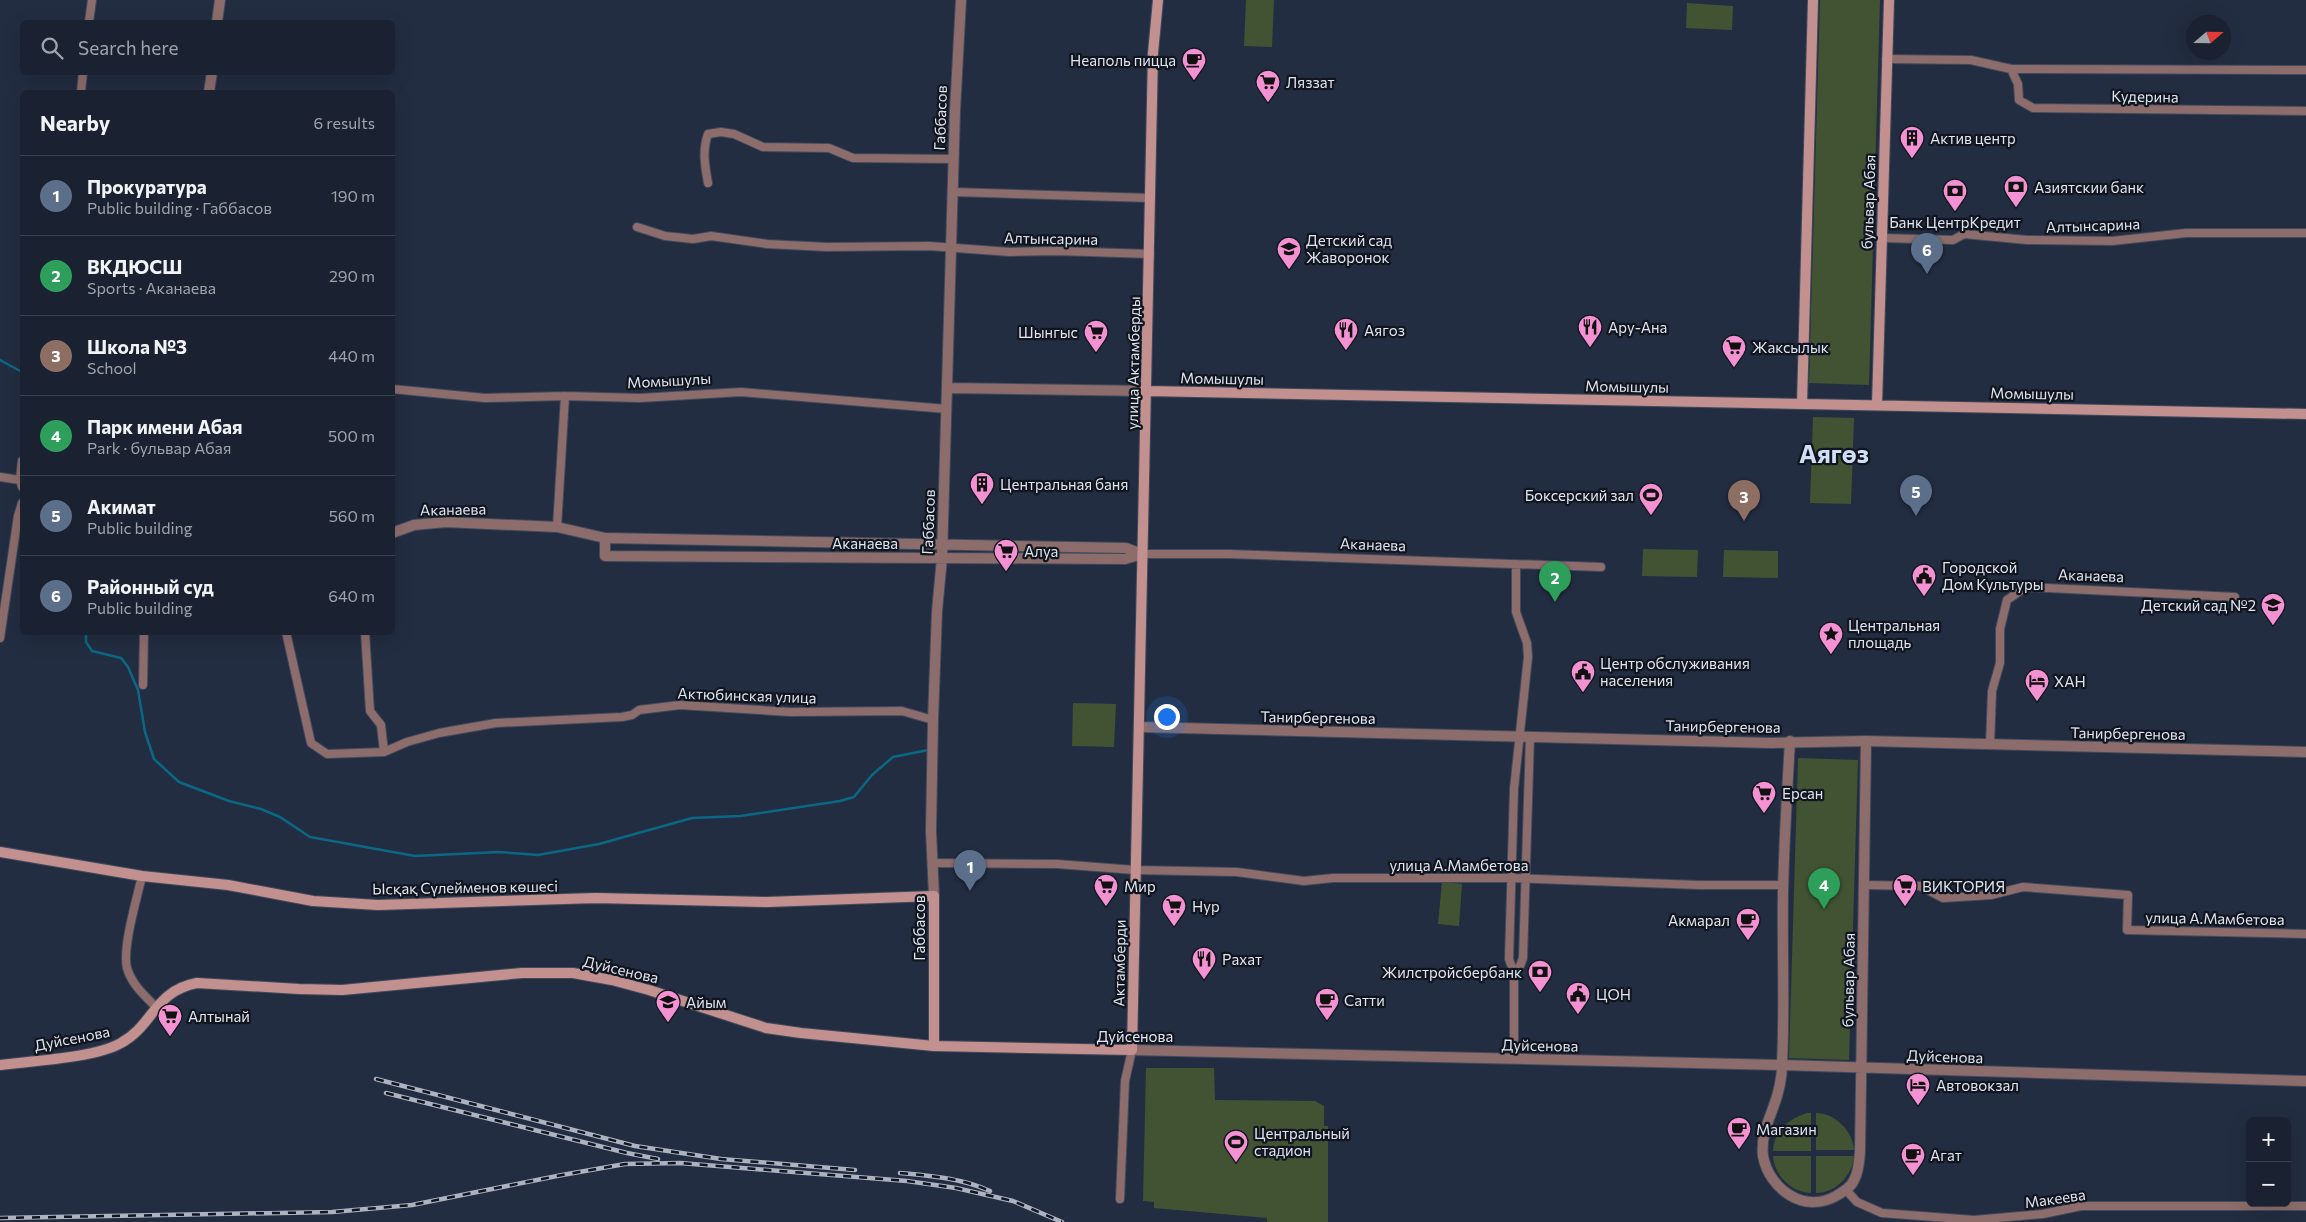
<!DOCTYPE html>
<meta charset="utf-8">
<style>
:root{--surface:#1a2231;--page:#232a39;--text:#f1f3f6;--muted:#9fa4ab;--line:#383f4d;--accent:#2563eb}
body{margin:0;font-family:Commissioner,sans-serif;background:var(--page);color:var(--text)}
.controls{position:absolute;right:15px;bottom:15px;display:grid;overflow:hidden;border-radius:8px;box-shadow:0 5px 20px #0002}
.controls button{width:45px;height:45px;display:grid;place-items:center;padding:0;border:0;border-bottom:1px solid var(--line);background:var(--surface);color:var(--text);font:25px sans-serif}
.compass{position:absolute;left:2186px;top:15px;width:45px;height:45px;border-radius:50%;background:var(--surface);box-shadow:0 5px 20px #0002;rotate:70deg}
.you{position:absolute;left:1166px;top:716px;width:18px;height:18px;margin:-12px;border:4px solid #fff;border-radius:50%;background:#1a73e8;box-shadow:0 0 0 8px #1a73e833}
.badge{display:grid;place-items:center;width:32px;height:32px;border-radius:50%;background:var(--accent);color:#fff;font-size:16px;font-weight:700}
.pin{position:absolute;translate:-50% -41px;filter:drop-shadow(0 1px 2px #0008)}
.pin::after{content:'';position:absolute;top:26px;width:18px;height:15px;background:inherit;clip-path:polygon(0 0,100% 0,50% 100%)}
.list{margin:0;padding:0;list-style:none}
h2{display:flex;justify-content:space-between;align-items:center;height:65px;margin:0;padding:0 20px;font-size:21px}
h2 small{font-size:16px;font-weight:400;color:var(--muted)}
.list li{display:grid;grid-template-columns:32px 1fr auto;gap:15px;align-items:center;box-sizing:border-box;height:80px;padding:0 20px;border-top:1px solid var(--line)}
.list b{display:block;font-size:19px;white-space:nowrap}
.list p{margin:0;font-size:16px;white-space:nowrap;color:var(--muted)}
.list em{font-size:16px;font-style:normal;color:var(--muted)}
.icon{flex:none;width:28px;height:28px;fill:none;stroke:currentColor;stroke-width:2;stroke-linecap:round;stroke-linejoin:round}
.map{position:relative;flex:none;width:2306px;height:1222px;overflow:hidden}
.search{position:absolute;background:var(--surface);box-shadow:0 5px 20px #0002;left:20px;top:20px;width:375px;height:55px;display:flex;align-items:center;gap:12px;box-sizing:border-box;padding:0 18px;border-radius:8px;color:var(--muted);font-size:19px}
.panel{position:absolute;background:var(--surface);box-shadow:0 5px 20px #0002;left:20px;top:90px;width:375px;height:545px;border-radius:8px}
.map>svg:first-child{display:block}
</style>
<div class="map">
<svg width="2306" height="1222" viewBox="0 0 2306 1222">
<rect width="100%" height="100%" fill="#232d41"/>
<path fill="#415333" d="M1246 0H1274L1272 47 1244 46Z
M1820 0H1880L1869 385 1809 383Z
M1687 3 1733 6 1732 30 1686 28Z
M1813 417 1854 418 1851 504 1810 503Z
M1643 549 1698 550 1697 577 1642 576Z
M1724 550 1778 551V578L1723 577Z
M1073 703 1116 704 1114 747 1072 746Z
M1798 758 1858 760 1849 1060 1789 1058Z
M1442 882 1462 884 1459 926 1438 924Z
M1146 1068H1214L1215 1100 1315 1101 1324 1106V1126H1328V1222H1267V1218L1154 1208V1202L1143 1201Z
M1807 1113H1811V1151H1773C1774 1130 1789 1119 1807 1113Z
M1816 1113C1835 1113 1853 1131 1854 1150H1816Z
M1773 1156H1811V1193C1791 1193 1774 1175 1773 1156Z
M1816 1156H1854C1853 1175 1836 1193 1816 1193Z"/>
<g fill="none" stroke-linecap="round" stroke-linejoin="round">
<path stroke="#0b6884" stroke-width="2.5" d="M0 360 22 372
M86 632V642L92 651 121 658 128 667 138 690 145 732 154 759 179 782 229 801 261 809 280 817 310 837 415 856 499 852 538 855 599 844 692 818 740 816 840 801 854 797 872 775 893 757 928 750"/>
<defs>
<path id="minor" d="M89 22 92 0
M1886 59 1971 60 2011 69 2306 70
M2011 69 2018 84 2019 100 2033 108 2306 111
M81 92 83 72
M708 183C705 166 702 151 708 134L721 132 734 134 763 147 829 148 853 158 954 159
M953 192 1151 198
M637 227 665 236 693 239 711 236 767 244 827 247 929 246 1010 252 1057 251 1150 254
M1882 238 1953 240 1964 234 2027 240 2112 241 2186 233H2306
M392 389 485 398 565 396 640 398 741 392 947 409
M22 461 20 480 22 487
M0 477 20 480
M557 527 565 396
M1142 554H1229L1601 567
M286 632 311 743 327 754 384 752 407 742 439 733 496 723 622 717 632 715 639 710 680 705 790 712 902 711 933 720
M365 632 370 711 381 725 384 752
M0 638 18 516 22 503
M143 685 144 632
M1990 745 1992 691 2000 663V629L2007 600 2026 587 2235 597
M933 863 1057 864 1135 870 1237 872 1304 881 1333 878H1511L1699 885H1783
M142 876C137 898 122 948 127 968 132 985 145 996 157 1008
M1864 885 1920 886 1943 898 1991 895 2023 887 2128 895 2127 930 2306 934
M1514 973 1520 966 1523 958 1530 737
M1514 1059V973L1509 959 1514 789 1528 657 1527 643 1516 612V564
M1846 1190 1857 1202 1882 1213 1974 1220 2043 1214 2081 1206H2306
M1120 1199 1125 1081 1132 1050"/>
<path id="tertiary" d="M217 22 220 0
M209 92 212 72
M947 388 1147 391
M392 533 414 525 446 522 557 527 605 538 1126 548 1142 554
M605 538V556L1125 559 1142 554
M1140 727 1772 743 1866 741 2306 752
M1790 741C1787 792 1784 842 1783 893 1782 950 1785 1007 1782 1064 1782 1078 1778 1095 1773 1108 1767 1124 1761 1138 1763 1156 1769 1189 1804 1214 1836 1196 1843 1192 1852 1187 1855 1178 1859 1170 1859 1161 1860 1152L1866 741
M934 896 931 831 933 720 937 611 942 558 955 111 961 0
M1132 1050 1782 1065 2306 1081"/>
<path id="secondary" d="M1147 391 2306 414
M1802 404 1813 0
M1877 405 1889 0
M0 852 142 876 228 885 313 901 378 905 596 898 767 902 934 896V1046
M0 1065C31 1061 95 1058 121 1043 154 1025 154 991 197 983L299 989 342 990 522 973H573L612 980 649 990 766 1028 801 1033 934 1046 1132 1050 1153 53 1158 0"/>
</defs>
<use href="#minor" stroke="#414a5d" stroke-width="10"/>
<use href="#tertiary" stroke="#414a5d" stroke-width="12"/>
<use href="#secondary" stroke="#414a5d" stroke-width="12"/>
<use href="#minor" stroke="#8c6d6c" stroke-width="8"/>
<use href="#tertiary" stroke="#8c6d6c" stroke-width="10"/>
<use href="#secondary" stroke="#c2908f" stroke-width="10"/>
<defs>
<path id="rail" d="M376 1079 635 1146 721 1159 855 1170
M386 1093 627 1153 658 1159
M900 1173C932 1176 961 1178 990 1191
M0 1218 332 1212 412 1205 562 1175 625 1164 680 1163 907 1181 956 1188 1013 1201 1062 1222"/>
</defs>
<use href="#rail" stroke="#abb3c2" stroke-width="4.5"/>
<use href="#rail" stroke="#11151e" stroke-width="2.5" stroke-dasharray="8" stroke-linecap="butt"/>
</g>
<defs>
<symbol id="cafe-pin" viewBox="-11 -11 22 30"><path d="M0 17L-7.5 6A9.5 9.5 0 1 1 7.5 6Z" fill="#f491d3" stroke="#11151e"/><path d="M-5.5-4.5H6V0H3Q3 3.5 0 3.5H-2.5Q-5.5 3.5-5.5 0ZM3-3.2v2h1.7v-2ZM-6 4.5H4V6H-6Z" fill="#111"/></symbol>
<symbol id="supermarket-pin" viewBox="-11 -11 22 30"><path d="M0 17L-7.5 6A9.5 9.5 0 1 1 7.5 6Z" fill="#f491d3" stroke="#11151e"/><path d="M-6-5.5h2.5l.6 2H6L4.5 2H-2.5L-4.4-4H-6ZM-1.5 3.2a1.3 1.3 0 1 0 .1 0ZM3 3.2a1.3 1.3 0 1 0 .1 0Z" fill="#111"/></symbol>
<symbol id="building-pin" viewBox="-11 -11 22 30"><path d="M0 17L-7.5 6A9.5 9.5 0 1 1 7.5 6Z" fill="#f491d3" stroke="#11151e"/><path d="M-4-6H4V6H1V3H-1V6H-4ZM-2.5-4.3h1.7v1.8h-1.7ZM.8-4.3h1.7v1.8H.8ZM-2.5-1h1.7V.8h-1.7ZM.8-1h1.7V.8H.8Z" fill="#111"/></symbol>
<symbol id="bank-pin" viewBox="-11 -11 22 30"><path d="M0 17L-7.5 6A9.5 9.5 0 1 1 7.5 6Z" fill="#f491d3" stroke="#11151e"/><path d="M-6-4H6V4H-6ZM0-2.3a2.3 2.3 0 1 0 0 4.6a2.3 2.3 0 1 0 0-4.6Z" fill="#111"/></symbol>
<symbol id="school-pin" viewBox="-11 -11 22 30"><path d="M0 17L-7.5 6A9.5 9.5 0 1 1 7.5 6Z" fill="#f491d3" stroke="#11151e"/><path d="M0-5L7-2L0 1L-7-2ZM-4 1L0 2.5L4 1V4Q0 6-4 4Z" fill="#111"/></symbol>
<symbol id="restaurant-pin" viewBox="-11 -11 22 30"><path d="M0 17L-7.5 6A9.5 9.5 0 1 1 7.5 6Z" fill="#f491d3" stroke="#11151e"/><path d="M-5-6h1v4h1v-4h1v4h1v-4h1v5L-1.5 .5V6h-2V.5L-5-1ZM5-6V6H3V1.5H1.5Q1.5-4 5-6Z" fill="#111"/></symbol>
<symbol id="stadium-pin" viewBox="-11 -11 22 30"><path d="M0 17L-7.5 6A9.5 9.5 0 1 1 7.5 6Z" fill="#f491d3" stroke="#11151e"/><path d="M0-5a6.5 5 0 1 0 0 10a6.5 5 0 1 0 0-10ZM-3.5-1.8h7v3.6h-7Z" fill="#111"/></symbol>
<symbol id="civic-pin" viewBox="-11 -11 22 30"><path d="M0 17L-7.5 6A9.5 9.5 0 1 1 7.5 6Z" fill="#f491d3" stroke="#11151e"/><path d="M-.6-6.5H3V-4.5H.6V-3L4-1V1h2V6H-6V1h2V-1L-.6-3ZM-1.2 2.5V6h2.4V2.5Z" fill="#111"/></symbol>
<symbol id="sight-pin" viewBox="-11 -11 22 30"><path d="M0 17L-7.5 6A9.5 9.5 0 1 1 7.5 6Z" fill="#f491d3" stroke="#11151e"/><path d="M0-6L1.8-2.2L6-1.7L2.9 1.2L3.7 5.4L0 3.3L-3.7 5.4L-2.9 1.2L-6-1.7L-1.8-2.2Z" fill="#111"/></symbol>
<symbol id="hotel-pin" viewBox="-11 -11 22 30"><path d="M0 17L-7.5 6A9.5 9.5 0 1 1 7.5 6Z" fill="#f491d3" stroke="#11151e"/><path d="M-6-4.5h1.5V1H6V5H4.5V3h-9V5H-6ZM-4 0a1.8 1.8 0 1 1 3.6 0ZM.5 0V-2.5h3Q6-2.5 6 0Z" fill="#111"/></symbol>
</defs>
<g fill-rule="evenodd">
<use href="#cafe-pin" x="1180" y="46" width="28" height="38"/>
<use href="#supermarket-pin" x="1254" y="68" width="28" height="38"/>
<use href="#building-pin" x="1898" y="124" width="28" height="38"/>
<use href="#bank-pin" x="2002" y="173" width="28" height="38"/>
<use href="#bank-pin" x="1941" y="177" width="28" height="38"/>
<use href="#school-pin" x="1275" y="235" width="28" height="38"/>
<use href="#restaurant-pin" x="1576" y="313" width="28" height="38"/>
<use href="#restaurant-pin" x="1332" y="316" width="28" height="38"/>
<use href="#supermarket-pin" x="1082" y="318" width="28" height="38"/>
<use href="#supermarket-pin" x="1720" y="333" width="28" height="38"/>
<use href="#building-pin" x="968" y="470" width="28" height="38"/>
<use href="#stadium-pin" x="1637" y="481" width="28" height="38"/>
<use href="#supermarket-pin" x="992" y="537" width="28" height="38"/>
<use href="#civic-pin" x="1910" y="562" width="28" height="38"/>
<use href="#school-pin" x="2259" y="591" width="28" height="38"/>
<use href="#sight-pin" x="1817" y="620" width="28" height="38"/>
<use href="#civic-pin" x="1569" y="658" width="28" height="38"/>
<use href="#hotel-pin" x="2023" y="667" width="28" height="38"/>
<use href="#supermarket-pin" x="1750" y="779" width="28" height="38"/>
<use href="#supermarket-pin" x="1092" y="872" width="28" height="38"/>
<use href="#supermarket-pin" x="1891" y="872" width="28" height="38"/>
<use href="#supermarket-pin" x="1160" y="892" width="28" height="38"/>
<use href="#cafe-pin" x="1734" y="906" width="28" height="38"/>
<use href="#restaurant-pin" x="1190" y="945" width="28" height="38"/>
<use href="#bank-pin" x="1526" y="958" width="28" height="38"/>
<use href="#civic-pin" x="1564" y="980" width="28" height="38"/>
<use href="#cafe-pin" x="1313" y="986" width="28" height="38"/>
<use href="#school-pin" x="654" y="988" width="28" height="38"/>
<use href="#supermarket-pin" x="156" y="1002" width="28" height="38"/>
<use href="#hotel-pin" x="1904" y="1071" width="28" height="38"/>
<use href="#cafe-pin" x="1725" y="1115" width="28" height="38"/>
<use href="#stadium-pin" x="1222" y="1128" width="28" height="38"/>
<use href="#cafe-pin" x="1899" y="1141" width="28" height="38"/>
</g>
<g text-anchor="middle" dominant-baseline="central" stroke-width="4.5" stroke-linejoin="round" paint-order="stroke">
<g font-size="15" fill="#dee5f2" stroke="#11151e" text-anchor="start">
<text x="1176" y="60" text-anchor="end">Неаполь пицца</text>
<text x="1286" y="82">Ляззат</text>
<text x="1930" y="138">Актив центр</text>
<text x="2034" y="187">Азиятскии банк</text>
<text x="1955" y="222" text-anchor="middle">Банк ЦентрКредит</text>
<text x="1306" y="240">Детский сад<tspan x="1306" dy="17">Жаворонок</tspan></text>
<text x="1608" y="327">Ару-Ана</text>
<text x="1364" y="330">Аягоз</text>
<text x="1078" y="332" text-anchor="end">Шынгыс</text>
<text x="1752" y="347">Жаксылык</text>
<text x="1000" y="484">Центральная баня</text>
<text x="1634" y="495" text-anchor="end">Боксерский зал</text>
<text x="1024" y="551">Алуа</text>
<text x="1942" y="567">Городской<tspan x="1942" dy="17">Дом Культуры</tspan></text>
<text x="2256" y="605" text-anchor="end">Детский сад №2</text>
<text x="1848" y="625">Центральная<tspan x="1848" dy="17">площадь</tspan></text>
<text x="1600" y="663">Центр обслуживания<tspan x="1600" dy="17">населения</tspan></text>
<text x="2054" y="681">ХАН</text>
<text x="1782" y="793">Ерсан</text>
<text x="1124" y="886">Мир</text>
<text x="1922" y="886">ВИКТОРИЯ</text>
<text x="1192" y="906">Нур</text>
<text x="1730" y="920" text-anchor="end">Акмарал</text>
<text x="1222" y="959">Рахат</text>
<text x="1522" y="972" text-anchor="end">Жилстройсбербанк</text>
<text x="1596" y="994">ЦОН</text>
<text x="1344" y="1000">Сатти</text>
<text x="686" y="1002">Айым</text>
<text x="188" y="1016">Алтынай</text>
<text x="1936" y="1085">Автовокзал</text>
<text x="1756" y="1129">Магазин</text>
<text x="1254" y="1133">Центральный<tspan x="1254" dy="17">стадион</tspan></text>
<text x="1930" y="1155">Агат</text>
</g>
<g font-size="15" fill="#dee5f2" stroke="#11151e">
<text transform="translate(2145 96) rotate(1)">Кудерина</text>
<text transform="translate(940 118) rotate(-88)">Габбасов</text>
<text transform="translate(1868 202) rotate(-88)">бульвар Абая</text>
<text transform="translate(2093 225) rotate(-2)">Алтынсарина</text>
<text transform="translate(1051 238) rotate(1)">Алтынсарина</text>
<text transform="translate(1133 363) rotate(-89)">улица Актамберды</text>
<text transform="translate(1222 378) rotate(1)">Момышулы</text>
<text transform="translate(669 380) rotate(-3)">Момышулы</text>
<text transform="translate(1627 386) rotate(1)">Момышулы</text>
<text transform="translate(2032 393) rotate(1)">Момышулы</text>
<text transform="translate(453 509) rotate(-1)">Аканаева</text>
<text transform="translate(928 522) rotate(-88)">Габбасов</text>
<text x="865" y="543">Аканаева</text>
<text transform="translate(1373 544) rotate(2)">Аканаева</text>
<text transform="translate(2091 575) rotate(2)">Аканаева</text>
<text transform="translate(747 695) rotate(2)">Актюбинская улица</text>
<text transform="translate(1318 717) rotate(1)">Танирбергенова</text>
<text transform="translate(1723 726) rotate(1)">Танирбергенова</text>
<text transform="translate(2128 733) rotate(1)">Танирбергенова</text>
<text x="1459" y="865">улица А.Мамбетова</text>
<text transform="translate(465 887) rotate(-1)">Ысқақ Сүлейменов көшесі</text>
<text transform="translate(2215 918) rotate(1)">улица А.Мамбетова</text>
<text transform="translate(919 928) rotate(-90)">Габбасов</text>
<text transform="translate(1119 963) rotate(-89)">Актамберди</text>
<text transform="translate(621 969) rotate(13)">Дуйсенова</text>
<text transform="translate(1848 980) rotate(-89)">бульвар Абая</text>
<text x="1135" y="1036">Дуйсенова</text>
<text transform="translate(72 1038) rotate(-11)">Дуйсенова</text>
<text transform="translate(1540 1045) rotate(1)">Дуйсенова</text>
<text transform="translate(1945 1056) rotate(2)">Дуйсенова</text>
<text transform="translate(2055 1198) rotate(-8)">Макеева</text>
</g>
<g font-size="25" font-weight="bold" fill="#d0def8" stroke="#11151e">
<text x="1834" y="453">Аягөз</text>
</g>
</g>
</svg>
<div class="controls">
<button>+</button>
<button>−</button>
</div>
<svg class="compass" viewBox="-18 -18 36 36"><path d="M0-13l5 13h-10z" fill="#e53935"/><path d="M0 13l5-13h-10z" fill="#9fa4ab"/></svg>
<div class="you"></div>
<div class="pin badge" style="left:970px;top:891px;background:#5c6f8a">1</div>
<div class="pin badge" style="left:1555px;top:602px;background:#2e9e5b">2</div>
<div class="pin badge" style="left:1744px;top:521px;background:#8d6e63">3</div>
<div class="pin badge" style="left:1824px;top:909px;background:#2e9e5b">4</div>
<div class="pin badge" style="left:1916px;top:516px;background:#5c6f8a">5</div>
<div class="pin badge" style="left:1927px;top:274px;background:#5c6f8a">6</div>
<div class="search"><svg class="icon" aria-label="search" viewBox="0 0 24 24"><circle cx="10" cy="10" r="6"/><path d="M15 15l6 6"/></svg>Search here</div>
<section class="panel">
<h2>Nearby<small>6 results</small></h2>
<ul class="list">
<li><span class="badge" style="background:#5c6f8a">1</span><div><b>Прокуратура</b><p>Public building · Габбасов</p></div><em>190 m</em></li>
<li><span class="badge" style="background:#2e9e5b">2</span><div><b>ВКДЮСШ</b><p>Sports · Аканаева</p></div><em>290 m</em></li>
<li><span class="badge" style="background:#8d6e63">3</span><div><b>Школа №3</b><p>School</p></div><em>440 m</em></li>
<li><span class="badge" style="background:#2e9e5b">4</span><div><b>Парк имени Абая</b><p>Park · бульвар Абая</p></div><em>500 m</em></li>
<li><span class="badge" style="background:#5c6f8a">5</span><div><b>Акимат</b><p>Public building</p></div><em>560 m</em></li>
<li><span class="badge" style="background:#5c6f8a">6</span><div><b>Районный суд</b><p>Public building</p></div><em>640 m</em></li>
</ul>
</section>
</div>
